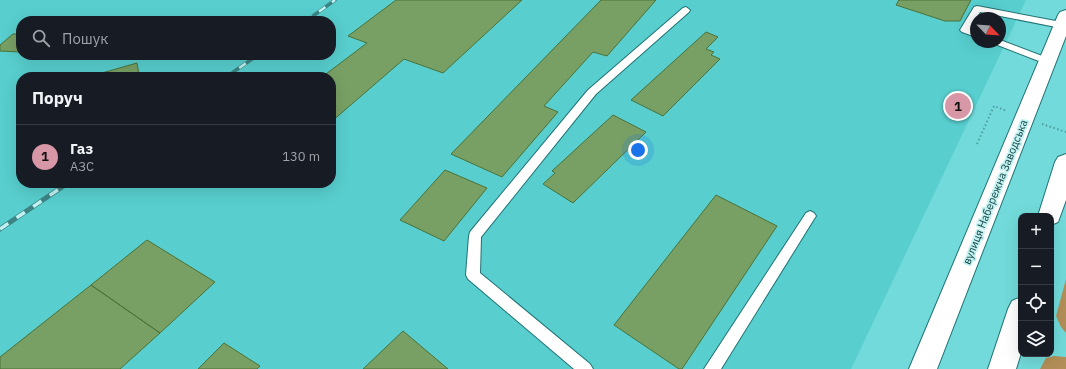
<!DOCTYPE html>
<html lang="uk">
<meta charset="utf-8">
<style>
:root{--surface:#171b24;--page:#242831;--text:#f1f3f6;--muted:#9ea1a6;--line:#363941;--accent:#d897a6}
body{margin:0;font-family:"IBM Plex Sans",sans-serif;background:var(--page);color:var(--text)}
.controls{position:absolute;right:12px;bottom:12px;display:grid;overflow:hidden;border-radius:8px;box-shadow:0 4px 16px #0002}
.controls button{width:36px;height:36px;display:grid;place-items:center;padding:0;border:0;border-bottom:1px solid var(--line);background:var(--surface);color:var(--text);font:20px sans-serif}
.compass{position:absolute;left:970px;top:12px;width:36px;height:36px;border-radius:50%;background:var(--surface);box-shadow:0 4px 16px #0002;rotate:115deg}
.you{position:absolute;left:638px;top:150px;width:14px;height:14px;margin:-10px;border:3px solid #fff;border-radius:50%;background:#1a73e8;box-shadow:0 0 0 6px #1a73e833}
.badge{display:grid;place-items:center;width:26px;height:26px;border-radius:50%;background:var(--accent);color:#111;font-size:13px;font-weight:700}
.pin{position:absolute;translate:-50% -50%;border:2px solid #fff;box-shadow:0 1px 4px #0006}
.list{margin:0;padding:0;list-style:none}
h2{display:flex;justify-content:space-between;align-items:center;height:52px;margin:0;padding:0 16px;font-size:17px}
h2 small{font-size:13px;font-weight:400;color:var(--muted)}
.list li{display:grid;grid-template-columns:26px 1fr auto;gap:12px;align-items:center;box-sizing:border-box;height:64px;padding:0 16px;border-top:1px solid var(--line)}
.list b{display:block;font-size:15px;white-space:nowrap}
.list p{margin:0;font-size:13px;white-space:nowrap;color:var(--muted)}
.list em{font-size:13px;font-style:normal;color:var(--muted)}
.icon{flex:none;width:22px;height:22px;fill:none;stroke:currentColor;stroke-width:2;stroke-linecap:round;stroke-linejoin:round}
.map{position:relative;flex:none;width:1066px;height:369px;overflow:hidden}
.search{position:absolute;background:var(--surface);box-shadow:0 4px 16px #0002;left:16px;top:16px;width:320px;height:44px;display:flex;align-items:center;gap:10px;box-sizing:border-box;padding:0 14px;border-radius:16px;color:var(--muted);font-size:15px}
.panel{position:absolute;background:var(--surface);box-shadow:0 4px 16px #0002;left:16px;top:72px;width:320px;height:116px;border-radius:16px}
.map>svg:first-child{display:block}
</style>
<div class="map">
<svg width="1066" height="369" viewBox="0 0 1066 369">
<rect width="100%" height="100%" fill="#72dada"/>
<path fill="#58cece" fill-rule="evenodd" d="M0 0H1026L851 369H0ZM976 18H1000V42H976ZM21 21H331V55H21ZM21 77H331V183H21Z"/>
<path fill="#b38e57" d="M1066 279V333L1061 327 1056 316Z
M1054 356 1066 357V369H1040L1046 358Z"/>
<path fill="#78a064" stroke="#4b7238" d="M396 0H522L443 73 404 59 331 122V77H322L367 43 348 36Z
M601 0H656L607 56 593 52 544 106 558 112 502 177 451 154Z
M899 0H971L960 21H945L896 5Z
M706 32 718 37 706 49 714 52 711 55 720 59 663 116 631 100Z
M13 34H21V52L0 51V45Z
M137 63 139 75 132 77H88Z
M613 115 646 132 573 203 543 184 555 173 552 171Z
M445 170 487 188 444 241 400 220Z
M716 195 777 226 682 369H679L614 325Z
M147 240 215 282 160 333 91 285Z
M91 285 160 333 120 369H0V357Z
M403 331 448 369H363Z
M224 343 260 366 257 369H198Z"/>
<g fill="none" stroke-linecap="round" stroke-linejoin="round">
<defs>
<path id="service" d="M977 6 1061 22 1066 25 1061 28 980 12 970 29 976 31V37L962 32 960 30 974 7Z
M686 7 690 10 689 12 596 94 481 237 480 273 590 364 593 369H574L468 279 466 275 469 236 470 232 588 90 683 8Z
M1000 40 1050 59 1052 61 1050 63H1044L995 44 993 42H1000Z
M810 211 814 213 816 216 814 219 721 369H704L806 213Z"/>
<path id="primary" d="M1066 10V36L937 369H909L1058 15 1060 12Z
M1066 154V200L1058 222 1051 225V216H1038L1055 162 1058 157Z
M1021 297V353L1016 369H988L1008 309 1012 301Z"/>
</defs>
<use href="#service" stroke="#1f7374" stroke-width="2"/>
<use href="#primary" stroke="#1f7374" stroke-width="2"/>
<path stroke="#4c9d9d" stroke-width="2" stroke-dasharray="1.5 2.5" stroke-linecap="butt" d="M1042 124 1066 132
M977 144 994 106 1007 111"/>
<use href="#service" fill="#fff" fill-rule="evenodd"/>
<use href="#primary" fill="#fff" fill-rule="evenodd"/>
<defs>
<path id="rail-far1" d="M306 21 335 0
M226 77 258 55"/>
<path id="rail" d="M0 229 68 183"/>
</defs>
<use href="#rail-far1" stroke="#3c8484" stroke-width="3.5"/>
<use href="#rail" stroke="#3c8484" stroke-width="5"/>
<use href="#rail-far1" stroke="#c2f1f1" stroke-width="2.5" stroke-dasharray="8" stroke-linecap="butt"/>
<use href="#rail" stroke="#c2f1f1" stroke-width="3.5" stroke-dasharray="10" stroke-linecap="butt"/>
</g>
<g text-anchor="middle" dominant-baseline="central" stroke-width="3.5" stroke-linejoin="round" paint-order="stroke">
<g font-size="11" fill="#113f3f" stroke="#c2f1f1">
<text transform="translate(995 192) rotate(-68)">вулиця Набережна Заводська</text>
</g>
</g>
</svg>
<div class="controls">
<button>+</button>
<button>−</button>
<button><svg class="icon" aria-label="locate" viewBox="0 0 24 24"><circle cx="12" cy="12" r="6"/><path d="M12 2v4M12 18v4M2 12h4M18 12h4"/></svg></button>
<button><svg class="icon" aria-label="layers" viewBox="0 0 24 24"><path d="M12 4l9 5-9 5-9-5zM3 14l9 5 9-5"/></svg></button>
</div>
<svg class="compass" viewBox="-18 -18 36 36"><path d="M0-13l5 13h-10z" fill="#e53935"/><path d="M0 13l5-13h-10z" fill="#9ea1a6"/></svg>
<div class="you"></div>
<div class="pin badge" style="left:958px;top:106px">1</div>
<div class="search"><svg class="icon" aria-label="search" viewBox="0 0 24 24"><circle cx="10" cy="10" r="6"/><path d="M15 15l6 6"/></svg>Пошук</div>
<section class="panel">
<h2>Поруч<small></small></h2>
<ul class="list">
<li><span class="badge">1</span><div><b>Газ</b><p>АЗС</p></div><em>130 m</em></li>
</ul>
</section>
</div>
